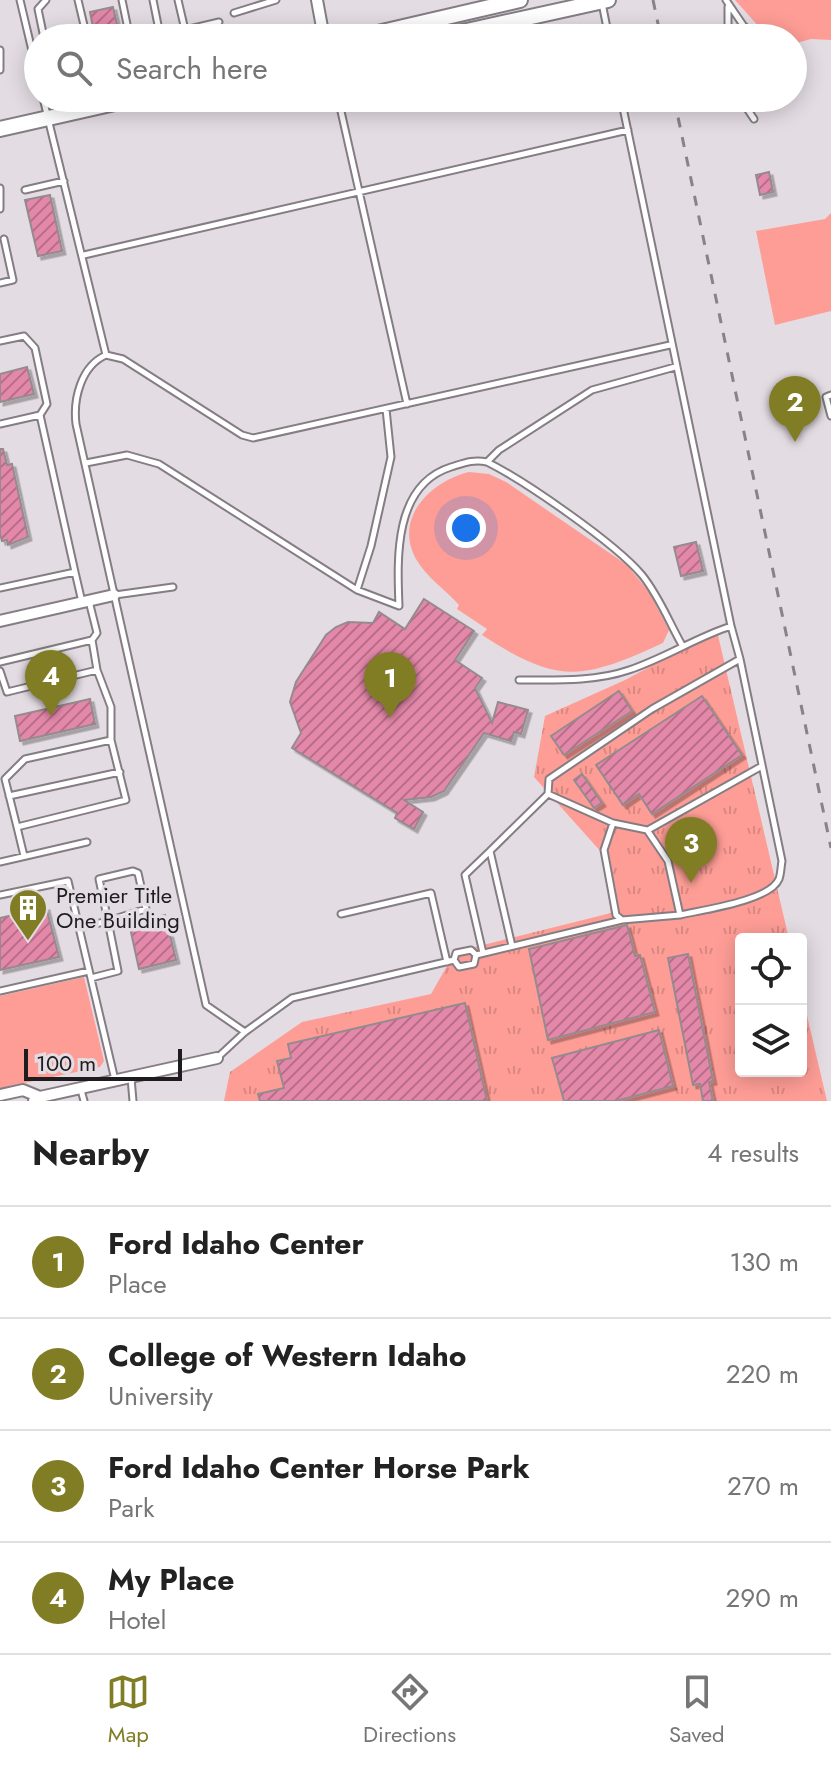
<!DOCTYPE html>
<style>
:root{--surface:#fff;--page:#f6f6f6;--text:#222;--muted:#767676;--line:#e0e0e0;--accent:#817d25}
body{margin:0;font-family:Jost,sans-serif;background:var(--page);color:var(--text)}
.controls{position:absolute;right:24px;bottom:24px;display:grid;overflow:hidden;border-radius:8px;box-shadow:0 4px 20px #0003}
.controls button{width:72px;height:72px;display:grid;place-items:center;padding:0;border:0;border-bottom:2px solid var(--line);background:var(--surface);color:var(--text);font:40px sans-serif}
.scale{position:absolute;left:24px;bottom:20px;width:158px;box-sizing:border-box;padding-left:8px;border:4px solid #1f1c1f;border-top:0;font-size:22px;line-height:28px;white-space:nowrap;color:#1f1c1f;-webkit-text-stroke:6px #e4dce3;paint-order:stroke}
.you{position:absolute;left:466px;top:528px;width:28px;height:28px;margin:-20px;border:6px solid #fff;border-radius:50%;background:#1a73e8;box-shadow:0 0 0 12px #1a73e833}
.badge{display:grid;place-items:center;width:52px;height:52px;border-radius:50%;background:var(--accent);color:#fff;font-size:26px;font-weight:700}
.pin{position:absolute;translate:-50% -66px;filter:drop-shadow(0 2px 4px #0008)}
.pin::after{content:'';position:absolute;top:42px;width:28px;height:24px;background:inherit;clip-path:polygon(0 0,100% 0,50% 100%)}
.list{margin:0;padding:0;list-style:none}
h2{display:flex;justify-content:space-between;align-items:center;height:104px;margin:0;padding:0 32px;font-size:34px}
h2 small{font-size:26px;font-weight:400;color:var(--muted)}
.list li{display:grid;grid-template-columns:52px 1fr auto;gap:24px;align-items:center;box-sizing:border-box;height:112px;padding:0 32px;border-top:2px solid var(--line)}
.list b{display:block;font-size:30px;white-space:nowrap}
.list p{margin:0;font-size:26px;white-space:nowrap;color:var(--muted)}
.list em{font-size:26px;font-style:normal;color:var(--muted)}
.icon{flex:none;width:44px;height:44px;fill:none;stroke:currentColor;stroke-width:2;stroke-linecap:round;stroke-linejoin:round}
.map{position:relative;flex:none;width:831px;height:1101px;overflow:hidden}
.search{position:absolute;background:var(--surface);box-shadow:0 4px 20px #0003;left:24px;right:24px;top:24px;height:88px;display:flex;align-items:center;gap:20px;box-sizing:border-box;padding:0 28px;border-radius:44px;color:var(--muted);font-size:30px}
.sheet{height:552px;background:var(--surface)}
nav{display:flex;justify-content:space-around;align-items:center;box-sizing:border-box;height:112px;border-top:2px solid var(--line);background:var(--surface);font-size:22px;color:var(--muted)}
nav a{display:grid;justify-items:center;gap:4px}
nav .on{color:var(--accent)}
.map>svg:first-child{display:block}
</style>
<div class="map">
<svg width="831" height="1101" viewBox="0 0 831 1101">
<defs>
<pattern id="park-tufts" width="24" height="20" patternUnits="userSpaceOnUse" patternTransform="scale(2)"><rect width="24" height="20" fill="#fe9d96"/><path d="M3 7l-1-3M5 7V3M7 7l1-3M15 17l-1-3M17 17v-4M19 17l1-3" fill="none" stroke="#d98781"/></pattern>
<pattern id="building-hatch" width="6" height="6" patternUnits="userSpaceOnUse" patternTransform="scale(2)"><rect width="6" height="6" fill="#e488a9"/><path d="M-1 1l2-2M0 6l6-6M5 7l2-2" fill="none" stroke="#b86e89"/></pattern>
<filter id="shadow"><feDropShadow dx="3.5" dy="3.5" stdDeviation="0" flood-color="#0004"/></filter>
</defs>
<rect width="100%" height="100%" fill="#e4dce3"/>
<path fill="#fe9d96" d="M735 0H831V40L811 39 793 44V38H769Z
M831 213V311L775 325 756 231 825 219Z
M469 472 489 474 506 482 627 565 649 592 669 630 663 643C582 680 559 685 482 635L487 629 457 609 459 605C445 589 427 578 416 559 393 517 432 481 469 472Z
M84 977 104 1061 100 1067 0 1088V996Z"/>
<path fill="url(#park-tufts)" d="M717 631 789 939H741V1071H801V990L827 1101H224L230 1072 302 1022 431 994 455 952 611 913 602 853 534 777 545 716 625 680Z"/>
<path fill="url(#building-hatch)" stroke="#958b8e" stroke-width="2" filter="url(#shadow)" d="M113 7 120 38H95L90 12Z
M62 26 64 38H52L50 29Z
M769 172 773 192 760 195 756 175Z
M50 195 62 251 38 256 25 200Z
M27 367 34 394 0 402V374Z
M0 449H3L7 465 12 464 28 537 8 545 7 540 2 541 0 534Z
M696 542 703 571 681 576 674 547Z
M424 599 474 631 455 660 482 678 475 688 492 723 498 702 528 710 521 734 514 732 511 741 484 733 444 791 431 797 404 800 423 812 414 829 395 818 397 813 292 748 301 733 290 702 296 682 326 635 336 627 348 622 373 623 379 612 405 629Z
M619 691 632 711 564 755 551 736Z
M702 696 742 755 652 814 639 794 623 805 596 765Z
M90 699 95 724 20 741 15 716Z
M582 774 602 803 594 808 574 780Z
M46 907 59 957 0 970V918Z
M165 915 176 960 139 969 129 923Z
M627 925 635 956 640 955 655 1012 548 1040 529 949Z
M688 954 713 1081 709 1082 713 1101H703L700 1084 693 1085 668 958Z
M465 1003 487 1101H260L258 1094 284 1088 277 1061 291 1058 288 1044Z
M659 1030 673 1086 616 1101H564L552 1058Z"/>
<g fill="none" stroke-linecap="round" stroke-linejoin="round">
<defs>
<path id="lane" d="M20 0 38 76
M78 0 87 38
M122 0 129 34 134 38
M178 0 185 30 219 22
M726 0 743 25 757 38
M602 3 609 38
M728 7V38
M234 13 276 0
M44 38 38 9 46 0
M136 38 155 34 159 30 153 0
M0 50V70
M793 71 800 77
M43 98 106 355 123 359 242 435 253 438 670 345
M338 98 407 404
M740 98 754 119
M0 188V209
M25 190 64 181
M84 255 628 130
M0 283 13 280 4 239
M0 341 24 336 35 348 47 404 40 415 75 572 0 588
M106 355C81 366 73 399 76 424L206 1005 245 1032
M831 395 826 397 831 416
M0 424 40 415
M487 462 499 450 592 390 675 367
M86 463 127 455 159 464 357 590 399 606C397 557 394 485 451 467 464 463 473 459 487 462 525 481 615 543 642 575 659 596 669 622 682 645
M75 572 82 602
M357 590 371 546 391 457 386 409
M115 595 173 587
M0 662 92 640
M97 670 111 707V740L126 800 17 827 5 779 25 759 111 740
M0 671 7 692 97 670 92 640 97 633 89 601
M519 680C555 680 594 682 629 670 665 658 695 638 731 626L621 98
M9 796 120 772
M613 823 604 850 616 915 622 920
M17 827 24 856
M648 830 762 766
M0 862 87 842
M0 895 68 881 115 1080
M341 914 431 893 447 962
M680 915C701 910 770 901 779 879 781 874 781 866 782 861L740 659
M79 928 108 921 99 879 133 871 138 873 146 909 108 921 118 971 91 978
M512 946 490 851 548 794
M483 953 465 875 489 852
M454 960 459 967 474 964 476 955
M0 991 89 971
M217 1058 245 1032 292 998 454 960 456 953 471 950 476 955 622 920 680 915 668 861 647 830 613 823 548 794 549 779 652 709 740 659 731 626
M131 1078 133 1101
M81 1090 84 1101"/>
<path id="street" d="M317 0 324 38
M0 621 114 595
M0 1095 23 1090 40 1097
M34 1101 40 1097 217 1058"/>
<path id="secondary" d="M356 38 520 0
M435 38 608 0
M0 129 137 98"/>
</defs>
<use href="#lane" stroke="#847d83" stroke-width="9"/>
<use href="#street" stroke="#847d83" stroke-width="14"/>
<use href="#secondary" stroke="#847d83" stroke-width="18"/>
<use href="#lane" stroke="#fff" stroke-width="5"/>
<use href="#street" stroke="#fff" stroke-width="10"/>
<use href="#secondary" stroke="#fff" stroke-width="14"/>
<path stroke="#898389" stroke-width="3" stroke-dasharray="10 10" stroke-linecap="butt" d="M653 0 661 38
M674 98 831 848"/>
</g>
<defs>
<symbol id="building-pin" viewBox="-11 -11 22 30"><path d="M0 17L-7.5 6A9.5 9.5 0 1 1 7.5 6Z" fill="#817d25" stroke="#e4dce3"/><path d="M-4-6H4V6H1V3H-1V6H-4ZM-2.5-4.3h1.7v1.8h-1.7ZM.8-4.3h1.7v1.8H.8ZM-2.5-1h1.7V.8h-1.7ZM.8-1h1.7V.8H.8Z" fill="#fff"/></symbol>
</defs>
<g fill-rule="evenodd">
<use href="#building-pin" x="6" y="886" width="44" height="60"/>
</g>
<g text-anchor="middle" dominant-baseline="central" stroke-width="7" stroke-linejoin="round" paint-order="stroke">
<g font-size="22" fill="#1f1c1f" stroke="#e4dce3" text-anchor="start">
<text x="56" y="895">Premier Title<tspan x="56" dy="25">One Building</tspan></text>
</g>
</g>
</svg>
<div class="controls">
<button><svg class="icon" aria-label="locate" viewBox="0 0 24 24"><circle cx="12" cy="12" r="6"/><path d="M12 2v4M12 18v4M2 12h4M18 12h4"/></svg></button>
<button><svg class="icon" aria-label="layers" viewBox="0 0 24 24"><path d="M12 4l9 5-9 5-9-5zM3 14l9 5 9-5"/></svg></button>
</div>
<div class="scale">100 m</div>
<div class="you"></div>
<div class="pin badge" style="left:390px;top:718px">1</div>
<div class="pin badge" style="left:795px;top:442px">2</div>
<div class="pin badge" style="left:691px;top:883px">3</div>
<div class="pin badge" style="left:51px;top:716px">4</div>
<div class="search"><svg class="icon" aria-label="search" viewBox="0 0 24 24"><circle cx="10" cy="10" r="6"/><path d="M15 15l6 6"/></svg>Search here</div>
</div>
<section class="sheet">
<h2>Nearby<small>4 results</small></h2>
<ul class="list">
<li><span class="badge">1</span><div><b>Ford Idaho Center</b><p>Place</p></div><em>130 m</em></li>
<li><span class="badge">2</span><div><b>College of Western Idaho</b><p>University</p></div><em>220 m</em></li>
<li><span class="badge">3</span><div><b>Ford Idaho Center Horse Park</b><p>Park</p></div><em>270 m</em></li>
<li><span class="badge">4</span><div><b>My Place</b><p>Hotel</p></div><em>290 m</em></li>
</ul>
</section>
<nav>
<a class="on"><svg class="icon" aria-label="map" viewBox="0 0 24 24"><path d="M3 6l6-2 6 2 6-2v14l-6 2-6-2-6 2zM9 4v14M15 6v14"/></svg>Map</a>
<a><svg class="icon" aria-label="directions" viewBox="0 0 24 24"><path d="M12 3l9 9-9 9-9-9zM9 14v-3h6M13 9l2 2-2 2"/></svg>Directions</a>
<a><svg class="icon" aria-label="saved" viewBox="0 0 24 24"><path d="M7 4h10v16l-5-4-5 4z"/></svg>Saved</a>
</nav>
